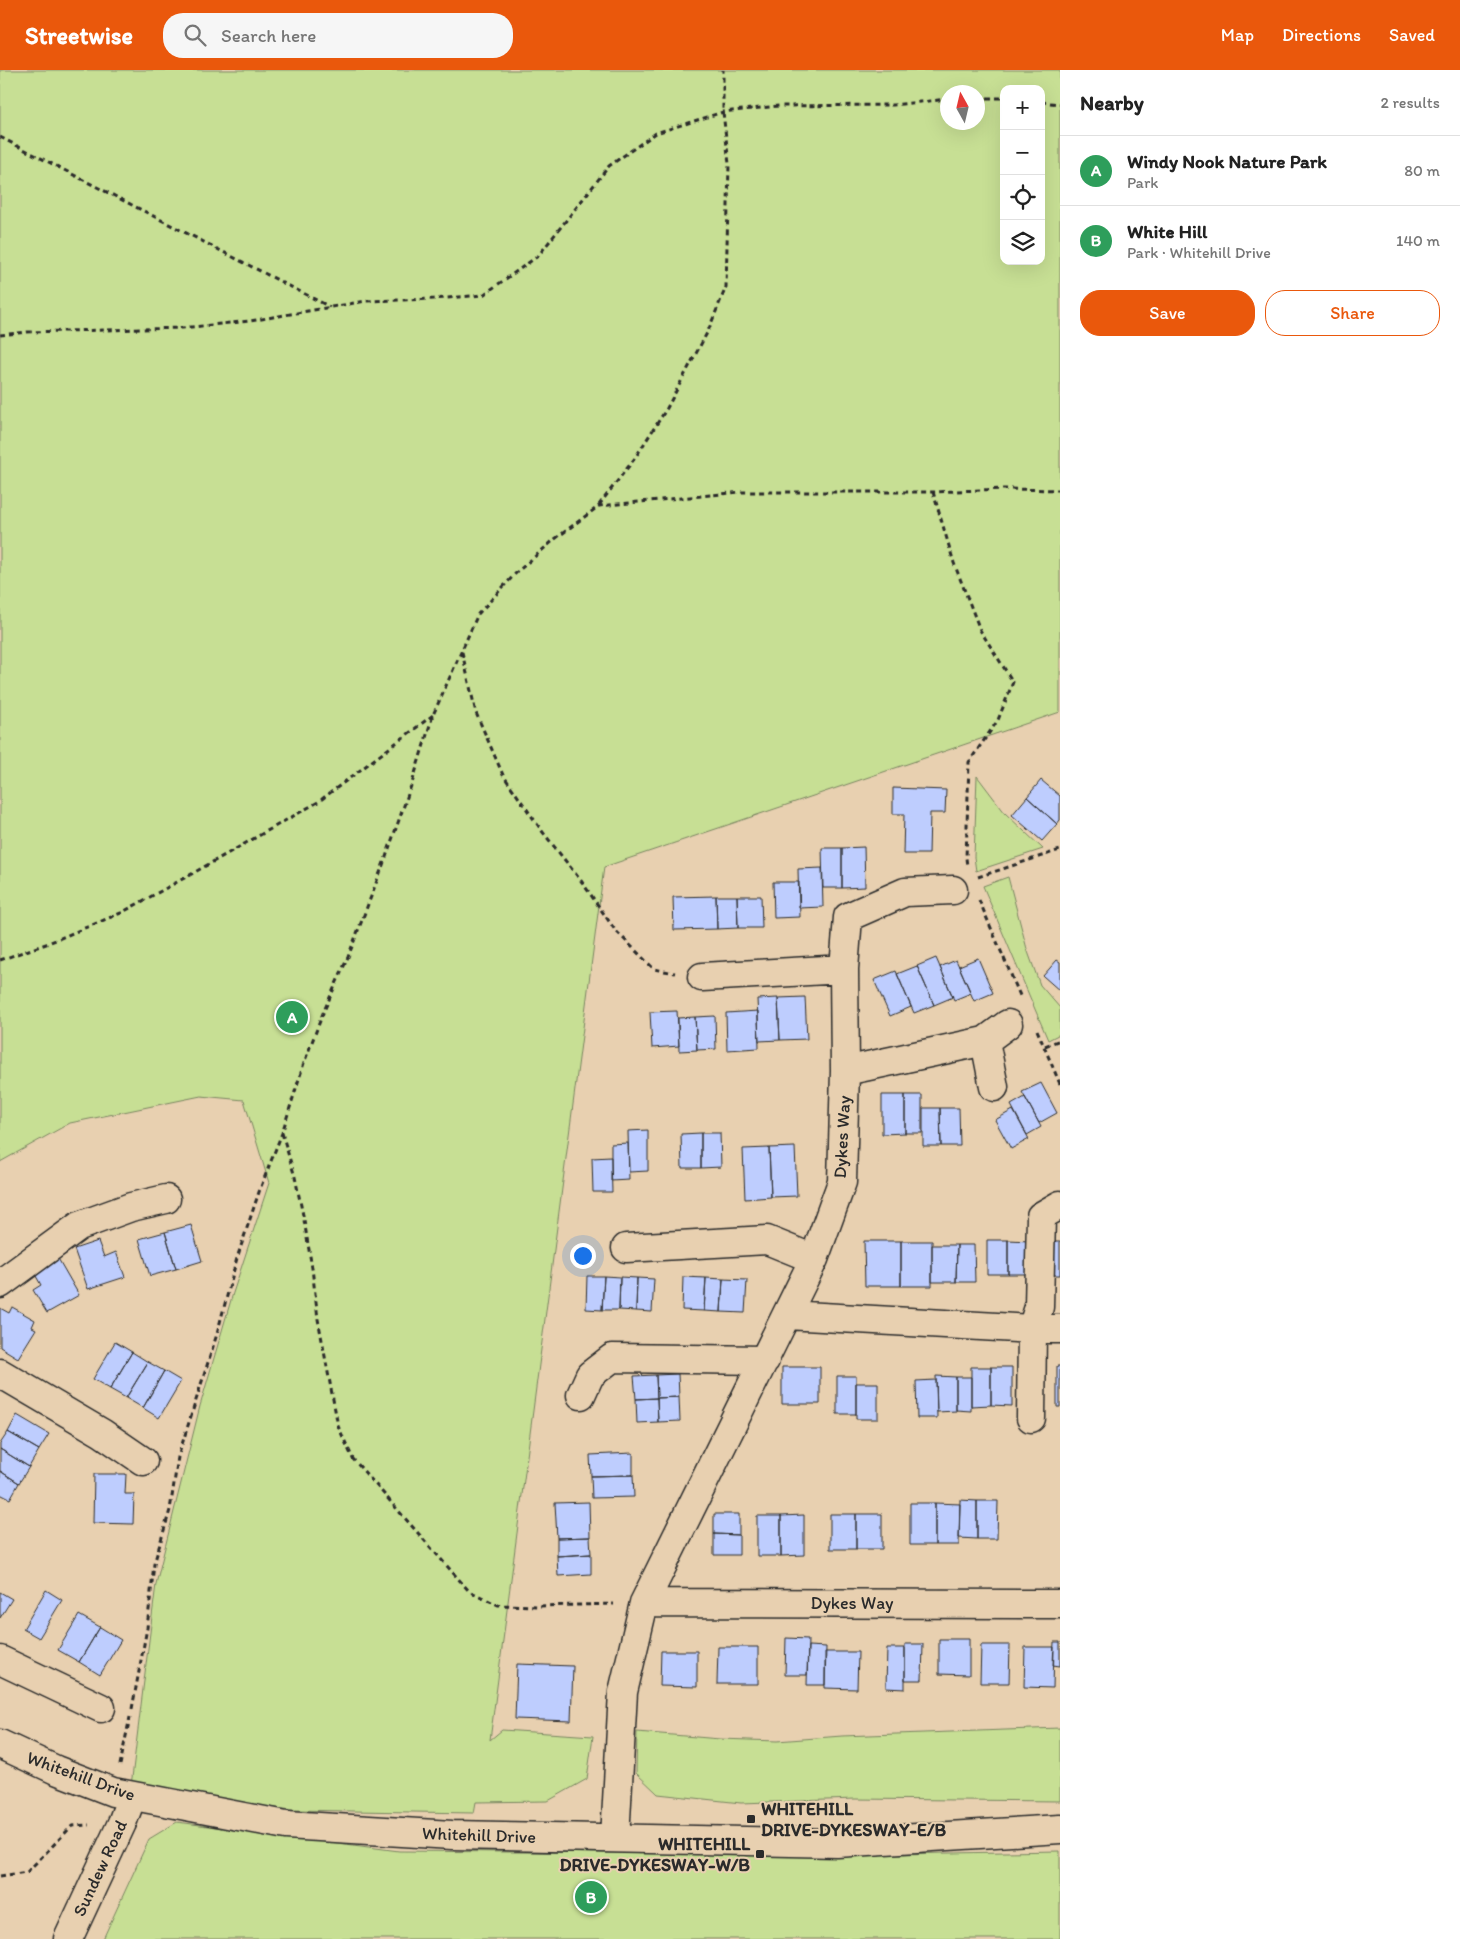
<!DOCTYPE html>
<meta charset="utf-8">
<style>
:root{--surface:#fff;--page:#f6f6f6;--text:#222;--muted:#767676;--line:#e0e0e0;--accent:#ea580c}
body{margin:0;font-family:Itim,sans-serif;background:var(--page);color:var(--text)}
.controls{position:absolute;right:15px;top:15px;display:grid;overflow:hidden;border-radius:10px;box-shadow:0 5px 20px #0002}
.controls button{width:45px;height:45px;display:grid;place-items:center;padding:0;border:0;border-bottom:1px solid var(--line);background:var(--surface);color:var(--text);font:25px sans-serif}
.compass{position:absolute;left:940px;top:15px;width:45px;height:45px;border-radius:50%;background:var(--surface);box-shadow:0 5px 20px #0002;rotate:352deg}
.you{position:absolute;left:582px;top:1185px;width:18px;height:18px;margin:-12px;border:4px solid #fff;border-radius:50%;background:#1a73e8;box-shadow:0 0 0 8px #1a73e833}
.badge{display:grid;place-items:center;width:32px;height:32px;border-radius:50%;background:var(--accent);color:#fff;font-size:16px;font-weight:700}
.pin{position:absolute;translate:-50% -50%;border:2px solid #fff;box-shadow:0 1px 5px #0006}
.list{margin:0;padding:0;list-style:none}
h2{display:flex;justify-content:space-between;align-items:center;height:65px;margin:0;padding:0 20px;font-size:21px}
h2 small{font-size:16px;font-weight:400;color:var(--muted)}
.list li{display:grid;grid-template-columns:32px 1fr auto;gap:15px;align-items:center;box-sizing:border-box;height:70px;padding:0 20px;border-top:1px solid var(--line)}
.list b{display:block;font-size:19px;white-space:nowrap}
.list p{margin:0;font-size:16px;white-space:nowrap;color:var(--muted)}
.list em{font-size:16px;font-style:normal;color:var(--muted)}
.actions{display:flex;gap:10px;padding:15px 20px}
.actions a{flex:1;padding:11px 0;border:1px solid var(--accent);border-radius:20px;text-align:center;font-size:18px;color:var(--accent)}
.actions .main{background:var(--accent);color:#fff}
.icon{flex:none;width:28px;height:28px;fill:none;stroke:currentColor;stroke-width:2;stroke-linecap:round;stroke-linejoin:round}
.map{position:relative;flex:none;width:1060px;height:1869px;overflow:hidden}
header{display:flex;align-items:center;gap:30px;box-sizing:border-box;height:70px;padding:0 25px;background:var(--accent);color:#fff}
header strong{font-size:24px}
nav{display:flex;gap:28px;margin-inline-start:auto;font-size:18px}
.search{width:350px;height:45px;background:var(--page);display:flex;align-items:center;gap:12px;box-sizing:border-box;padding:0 18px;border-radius:20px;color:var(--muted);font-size:19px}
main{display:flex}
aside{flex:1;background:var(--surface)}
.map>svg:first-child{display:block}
</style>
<header>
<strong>Streetwise</strong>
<div class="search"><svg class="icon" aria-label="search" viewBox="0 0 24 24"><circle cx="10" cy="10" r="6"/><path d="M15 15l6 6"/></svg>Search here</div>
<nav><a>Map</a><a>Directions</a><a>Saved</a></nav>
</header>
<main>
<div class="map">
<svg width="1060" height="1869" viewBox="0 0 1060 1869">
<rect width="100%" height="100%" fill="#e8d0b0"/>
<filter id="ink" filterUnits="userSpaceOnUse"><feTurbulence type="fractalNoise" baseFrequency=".02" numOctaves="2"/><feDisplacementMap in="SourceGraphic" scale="10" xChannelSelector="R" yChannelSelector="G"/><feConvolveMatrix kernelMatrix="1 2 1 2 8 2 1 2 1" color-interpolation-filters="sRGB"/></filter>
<g filter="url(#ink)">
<path fill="#c7df94" stroke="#798560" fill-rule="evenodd" d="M0 0H1060V642L604 797 490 1670 502 1660 593 1666 587 1709 548 1731 476 1732 474 1743 292 1740 153 1723 131 1716 156 1514 200 1336 233 1223 269 1113 244 1030 201 1026 70 1053 0 1092ZM1004 19H1041V191H1004ZM948 22H978V52H948Z
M977 706 1005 743 1043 779 976 801 974 787Z
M1008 807 1027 879 1040 915 1060 938V964L1048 970 983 816Z
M1060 1658V1731L855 1729 741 1733 658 1724 636 1703 637 1662 720 1669 777 1671 842 1666Z
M177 1752 399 1781 843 1785 1060 1781V1869H103L149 1769Z"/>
<path fill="#becdfe" stroke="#2b2b2b" d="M1041 710 1060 726V750L1057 754 1027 727Z
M893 718 946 720 945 743H930L929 784H903L904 744H893Z
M1027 727 1057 754 1042 771 1012 745Z
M864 777 865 817 842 818V778Z
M822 778H842V818H823Z
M822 798 823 837 799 838 798 799Z
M773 812H799L800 847 774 848Z
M716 826H737L738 858 717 859Z
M716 826 717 859 674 860 673 827Z
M737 826H761L762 858H738Z
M936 888 953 927 934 935 917 896Z
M978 888 993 923 974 931 959 896Z
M956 890 971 923 954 930 940 897Z
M1057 890 1060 892V921L1043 906Z
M917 896 934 935 914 943 897 904Z
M896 901 911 937 890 946 874 910Z
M805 927 807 969 780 970 778 928Z
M778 928 780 970 759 971 757 929Z
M677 941 679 976 652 978 650 942Z
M758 941 759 978 727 980 726 943Z
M715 946 716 979 697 980 695 947Z
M695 947 697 980 679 981 678 948Z
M1041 1013 1057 1043 1039 1053 1022 1022Z
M882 1025H905V1063L882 1064Z
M905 1025H922V1063H905Z
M1025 1027 1041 1057 1027 1065 1011 1035Z
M923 1038H940L941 1076H923Z
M940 1038H959L960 1076H941Z
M1013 1040 1029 1069 1011 1079 995 1050Z
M648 1060V1101L629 1102 628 1061Z
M701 1063H720L721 1097 701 1098Z
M701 1063V1098H682L681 1064Z
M628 1073 629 1110 611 1111V1074Z
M795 1077 797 1126 771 1127 769 1078Z
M769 1078 771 1127 745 1129 743 1079Z
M611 1087 612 1122H593L592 1088Z
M191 1155 202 1191 176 1199 165 1162Z
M165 1162 176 1199 150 1206 139 1169Z
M987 1170H1008V1204H987Z
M1008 1170 1029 1171V1204H1008Z
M98 1171 104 1187 116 1182 125 1207 88 1219 74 1179Z
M864 1171H901V1216H865Z
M901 1171H932V1216H901Z
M1048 1171H1060V1205H1048Z
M932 1175H957L956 1212H932Z
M957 1175H974L975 1212H956Z
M56 1185 79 1225 47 1243 33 1220 41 1215 32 1199Z
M587 1206H604L602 1240 586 1239Z
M604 1206 620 1207 619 1240H602Z
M620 1207 637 1208 636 1241 619 1240Z
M683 1207 706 1208 704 1241 682 1240Z
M637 1208 654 1209 652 1242 636 1241Z
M706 1208 723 1209 721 1242 704 1241Z
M723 1209 747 1210 745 1243 721 1242Z
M12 1237 35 1250 32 1257 36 1259 18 1288 0 1277V1238L9 1243Z
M115 1272 132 1282 110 1319 93 1309Z
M132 1282 148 1292 126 1328 110 1319Z
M148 1292 164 1301 143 1338 126 1328Z
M1057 1296H1060V1337H1057Z
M782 1297H820V1334H782Z
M971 1297H991V1335L971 1336Z
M991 1297H1012V1336L991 1335Z
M164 1301 181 1311 159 1348 143 1338Z
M678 1304 679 1327 657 1328 656 1305Z
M656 1305 657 1328 636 1329 634 1306Z
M837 1306H856V1344H837Z
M936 1306 956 1307V1341L937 1342Z
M956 1307H971V1341L956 1340Z
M936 1310 937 1348H917L916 1311Z
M856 1313H878V1349H856Z
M679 1327 680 1351 658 1352 657 1328Z
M657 1328 658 1352 637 1353 636 1329Z
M17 1345 49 1364 39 1380 8 1362Z
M8 1362 39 1380 29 1397 0 1379V1374Z
M0 1379 29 1397 19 1413 0 1401Z
M633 1383V1405L591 1406 590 1385Z
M0 1401 19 1413 10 1429 0 1424Z
M94 1404H126L125 1424H134L133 1454 93 1453Z
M633 1405 634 1427 592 1428 591 1406Z
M960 1430 977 1431V1469L959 1468Z
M977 1431H998L997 1469H977Z
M589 1432 590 1467 557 1468 555 1433Z
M910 1433H935V1475H910Z
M935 1433 960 1434 959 1475H935Z
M714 1444H739V1465L714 1464Z
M830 1444H856V1479H830Z
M856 1444H882V1479H856Z
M804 1445V1485L781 1486V1446Z
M757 1446H781V1486H757Z
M714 1464 739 1465V1485H714Z
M590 1467 591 1484 557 1486V1468Z
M591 1484V1504L558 1506 557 1486Z
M46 1520 62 1530 39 1568 23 1559Z
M0 1522 12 1529 0 1548Z
M79 1545 100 1557 79 1592 58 1580Z
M100 1557 121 1570 100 1605 79 1592Z
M786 1568 808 1569 807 1605H785Z
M939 1569H969V1605L939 1604Z
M1054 1572H1060V1596L1053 1595Z
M905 1574H923L922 1610H905Z
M981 1575H1010L1009 1613H980Z
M808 1576 826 1577 825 1615H807Z
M718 1577H758V1614H717Z
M1025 1577H1054L1053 1618 1024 1617Z
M887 1578H905V1619L886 1618Z
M661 1581H697V1617L660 1616Z
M825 1582H858L857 1619 825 1618Z
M517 1594 573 1596 571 1651 515 1649Z"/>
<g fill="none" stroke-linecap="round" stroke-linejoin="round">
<defs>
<path id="minor" d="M702 907 844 899
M845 1001 985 971
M994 1017 985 971 1008 954
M626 1178 767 1170 814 1189
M0 1214 79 1156 131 1137 166 1129
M787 1245 1032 1259 1039 1237 1041 1146 1060 1135
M0 1303 102 1363 143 1391
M581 1325 590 1305 612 1288 765 1290
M1031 1348 1032 1259H1060
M644 1533 1060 1534
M0 1590 101 1638
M0 1674 56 1700 113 1722 286 1755 452 1765 837 1773 1060 1759
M615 1768 623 1622 644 1533 814 1189 842 1112 845 1001 844 899 848 847 905 822 953 820
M68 1869 122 1753 132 1726"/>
</defs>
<use href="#minor" stroke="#2b2b2b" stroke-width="31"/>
<path stroke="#2b2b2b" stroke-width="3" stroke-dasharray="5 4" stroke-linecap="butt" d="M978 28H1004
M1041 32 1060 34
M0 67 330 237
M0 265 27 262 182 258 250 251 366 231 434 229 483 225 538 186 609 96 656 63 723 42 779 36 893 35 948 29
M933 422 954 493 980 560 1013 612 998 650 969 692 966 788 967 796
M599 435 635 388 667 338 708 261 726 217 729 94 723 42V0
M462 582 476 643 503 705 542 761 582 812 615 860 654 899 675 903
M978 807 1060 780
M979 830 1021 928
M0 890 46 874 121 843 188 806 318 732 433 645
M1037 960 1060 1014
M1045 976 1060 970
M282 1063 295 1107 304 1150 312 1198 318 1249 338 1356 353 1389 469 1521 498 1535 540 1536 614 1534
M132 1639 147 1558 154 1494 170 1440 178 1387 217 1264 237 1188 260 1119 282 1063 304 993 323 943 348 887 386 787 413 710 433 645 478 544 517 502 555 469 599 436 741 422H933L1005 419 1060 420
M120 1695 130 1647
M0 1806 27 1802 72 1756 89 1755"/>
<use href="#minor" stroke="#e8d0b0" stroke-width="28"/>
</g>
</g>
<g fill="#2b2b2b" stroke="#e8d0b0" stroke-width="2">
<rect x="746" y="1744" width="10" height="10" rx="2.5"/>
<rect x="755" y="1779" width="10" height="10" rx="2.5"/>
</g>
<g text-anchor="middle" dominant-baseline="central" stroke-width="4" stroke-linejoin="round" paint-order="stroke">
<g font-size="18" fill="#2b2b2b" stroke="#e8d0b0">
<text transform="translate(842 1067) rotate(-87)">Dykes Way</text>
<text x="852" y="1533">Dykes Way</text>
<text transform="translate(81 1706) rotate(20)">Whitehill Drive</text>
<text transform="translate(479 1765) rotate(2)">Whitehill Drive</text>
<text transform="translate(100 1798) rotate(-65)">Sundew Road</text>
</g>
<g font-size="18" font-weight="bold" fill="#2b2b2b" stroke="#e8d0b0" text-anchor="start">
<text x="761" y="1739">WHITEHILL<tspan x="761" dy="21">DRIVE-DYKESWAY-E/B</tspan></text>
<text x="750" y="1774" text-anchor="end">WHITEHILL<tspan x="750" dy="21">DRIVE-DYKESWAY-W/B</tspan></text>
</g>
</g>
</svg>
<div class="controls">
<button>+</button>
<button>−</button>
<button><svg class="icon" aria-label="locate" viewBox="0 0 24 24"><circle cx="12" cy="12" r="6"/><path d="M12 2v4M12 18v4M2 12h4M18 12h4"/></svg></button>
<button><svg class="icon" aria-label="layers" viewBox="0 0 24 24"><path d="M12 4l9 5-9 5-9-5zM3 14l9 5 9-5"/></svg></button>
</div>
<svg class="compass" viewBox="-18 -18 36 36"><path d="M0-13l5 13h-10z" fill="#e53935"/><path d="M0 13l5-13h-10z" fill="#767676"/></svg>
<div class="you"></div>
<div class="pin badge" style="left:292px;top:947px;background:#2e9e5b">A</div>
<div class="pin badge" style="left:591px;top:1827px;background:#2e9e5b">B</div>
</div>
<aside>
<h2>Nearby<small>2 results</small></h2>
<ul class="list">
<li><span class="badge" style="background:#2e9e5b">A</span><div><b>Windy Nook Nature Park</b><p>Park</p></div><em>80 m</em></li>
<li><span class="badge" style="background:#2e9e5b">B</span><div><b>White Hill</b><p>Park · Whitehill Drive</p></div><em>140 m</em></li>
</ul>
<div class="actions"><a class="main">Save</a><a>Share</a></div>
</aside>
</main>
